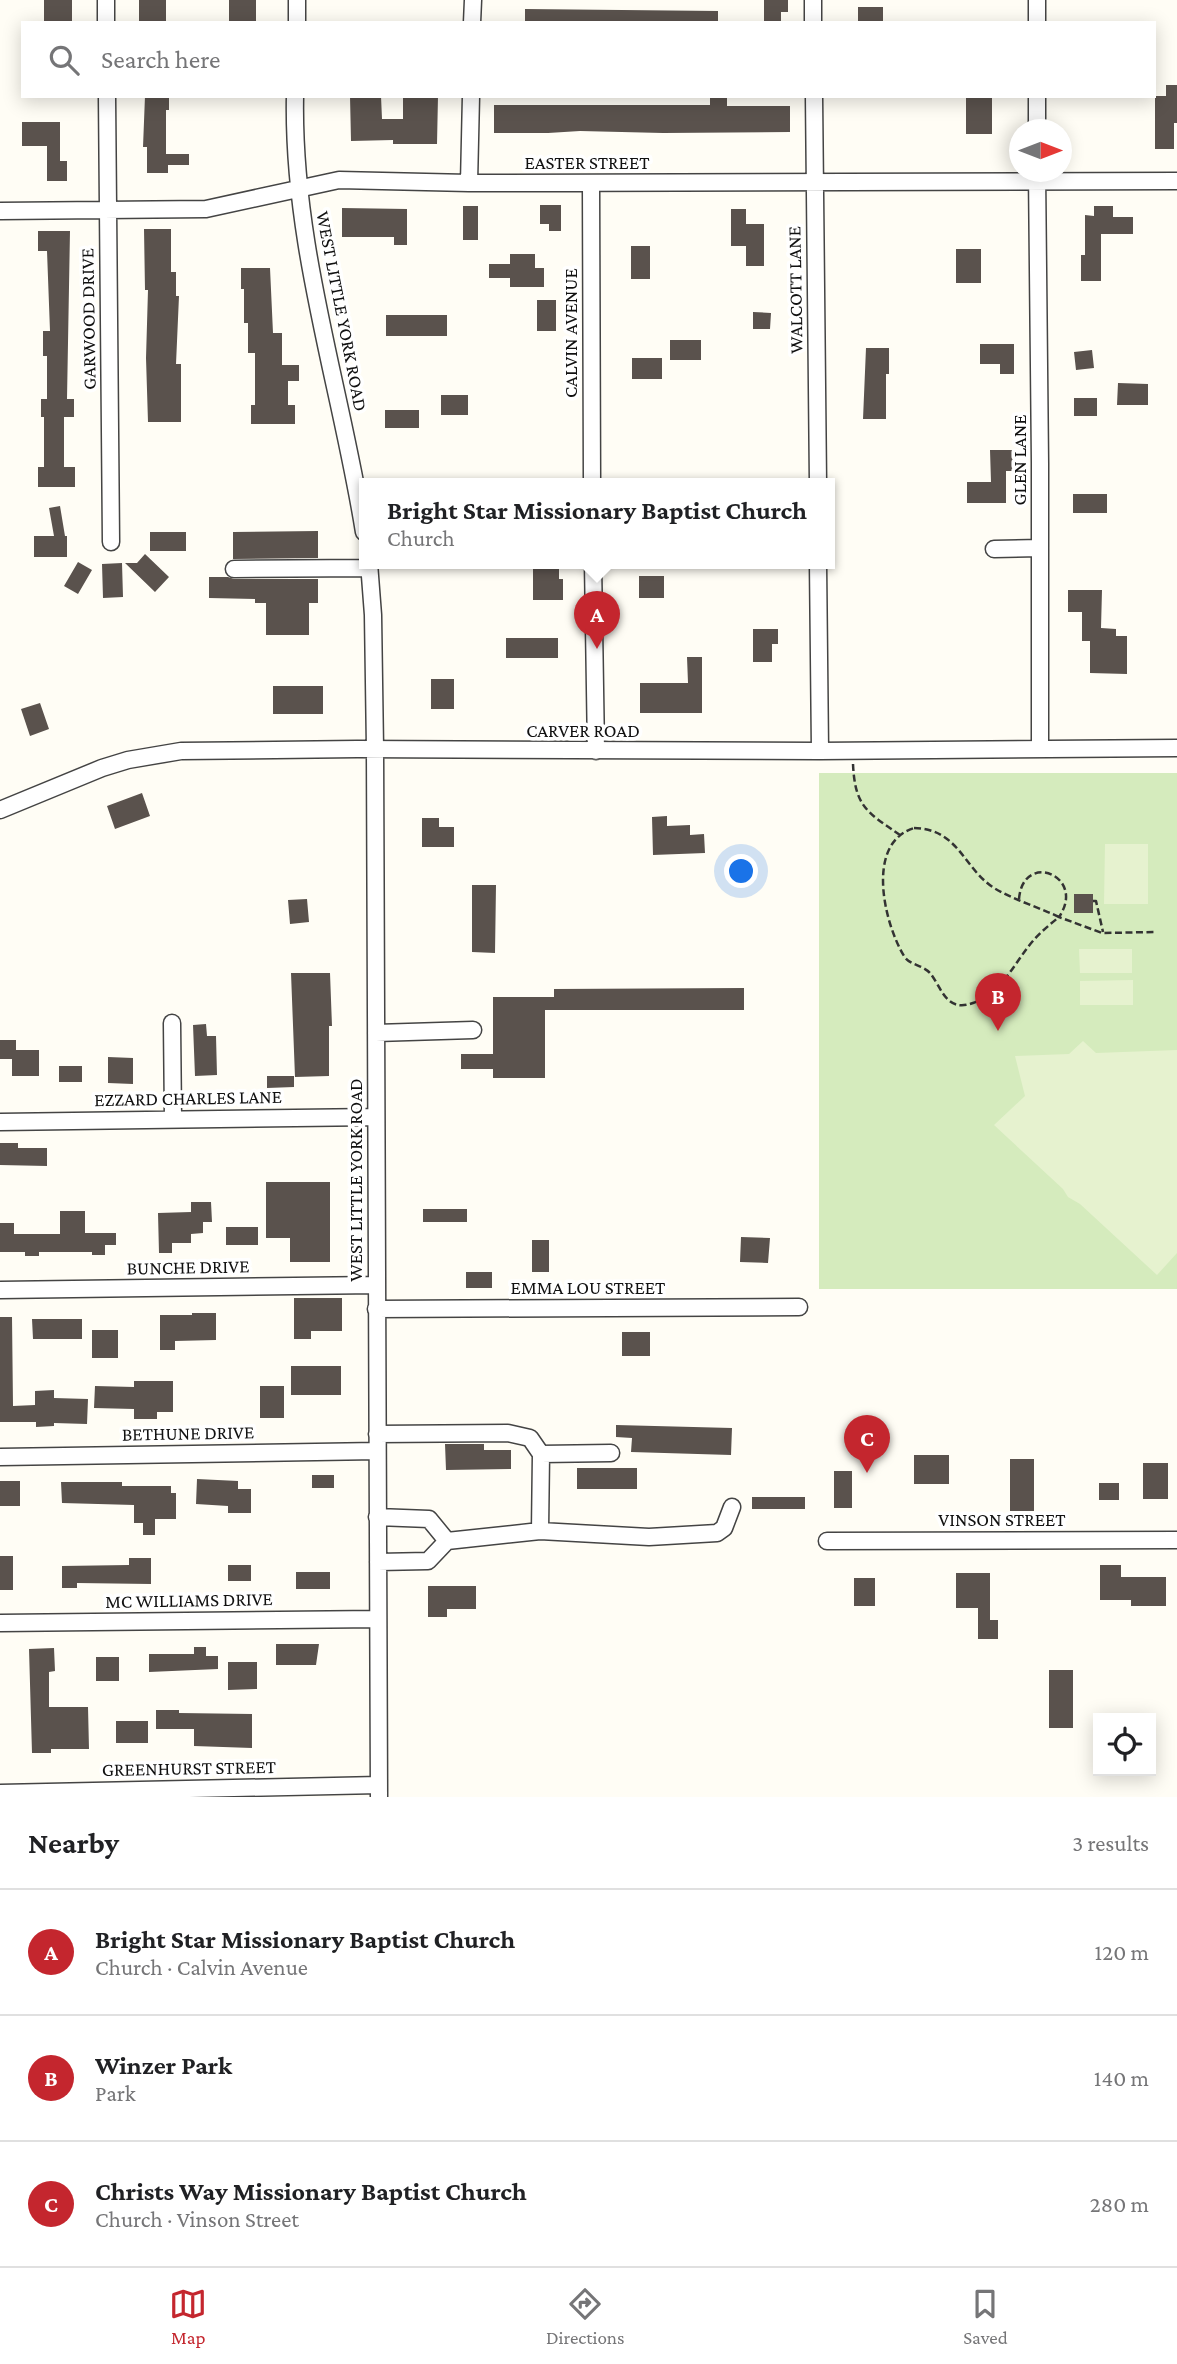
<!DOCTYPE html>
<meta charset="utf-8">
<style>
:root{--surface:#fff;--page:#f2f2f2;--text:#202124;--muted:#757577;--line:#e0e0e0;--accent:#c4262e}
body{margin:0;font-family:"Crimson Pro",serif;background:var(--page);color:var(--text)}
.controls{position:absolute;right:21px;bottom:21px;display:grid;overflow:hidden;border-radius:0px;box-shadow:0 4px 18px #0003}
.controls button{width:63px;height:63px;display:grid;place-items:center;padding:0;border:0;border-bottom:2px solid var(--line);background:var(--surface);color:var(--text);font:35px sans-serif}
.compass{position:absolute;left:1009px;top:119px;width:63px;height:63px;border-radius:50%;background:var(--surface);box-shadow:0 4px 18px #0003;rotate:90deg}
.you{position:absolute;left:742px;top:872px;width:24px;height:24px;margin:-18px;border:5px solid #fff;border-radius:50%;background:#1a73e8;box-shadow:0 0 0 10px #1a73e833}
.badge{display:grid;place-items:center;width:46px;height:46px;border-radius:50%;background:var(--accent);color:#fff;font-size:23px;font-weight:700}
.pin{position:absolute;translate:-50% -58px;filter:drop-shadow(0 2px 4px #0008)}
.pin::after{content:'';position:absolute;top:37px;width:24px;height:21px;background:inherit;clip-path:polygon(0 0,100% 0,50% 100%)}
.popup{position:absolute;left:359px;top:478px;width:476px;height:91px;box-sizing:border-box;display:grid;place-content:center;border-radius:0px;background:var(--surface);filter:drop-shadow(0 2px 5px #0005);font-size:23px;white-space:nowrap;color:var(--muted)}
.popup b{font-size:26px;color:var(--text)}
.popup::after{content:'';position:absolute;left:50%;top:100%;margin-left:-14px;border:14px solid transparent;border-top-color:var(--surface)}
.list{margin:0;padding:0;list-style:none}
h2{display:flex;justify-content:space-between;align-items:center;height:91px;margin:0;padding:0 28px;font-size:30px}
h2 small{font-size:23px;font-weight:400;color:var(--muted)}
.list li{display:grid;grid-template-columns:46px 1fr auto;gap:21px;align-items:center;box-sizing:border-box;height:126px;padding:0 28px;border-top:2px solid var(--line)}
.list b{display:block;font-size:26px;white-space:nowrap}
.list p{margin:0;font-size:23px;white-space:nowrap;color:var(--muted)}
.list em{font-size:23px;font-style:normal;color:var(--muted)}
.icon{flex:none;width:38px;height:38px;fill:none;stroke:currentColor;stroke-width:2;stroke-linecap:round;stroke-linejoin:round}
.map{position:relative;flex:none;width:1177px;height:1797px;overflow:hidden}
.search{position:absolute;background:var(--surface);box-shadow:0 4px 18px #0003;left:21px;right:21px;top:21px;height:77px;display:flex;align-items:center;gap:18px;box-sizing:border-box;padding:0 24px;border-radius:0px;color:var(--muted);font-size:26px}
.sheet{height:469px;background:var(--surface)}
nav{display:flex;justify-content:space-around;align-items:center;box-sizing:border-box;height:98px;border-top:2px solid var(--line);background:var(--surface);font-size:19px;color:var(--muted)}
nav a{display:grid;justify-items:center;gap:4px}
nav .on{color:var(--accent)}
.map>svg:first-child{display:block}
</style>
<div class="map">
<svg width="1177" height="1797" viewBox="0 0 1177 1797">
<rect width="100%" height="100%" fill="#fffdf5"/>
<path fill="#d5ebbd" d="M819 773H1177V1289H819Z"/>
<path fill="#e6f2cf" d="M1105 844H1148V904H1104Z
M1079 949H1132V973H1080Z
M1133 980V1005H1080V981Z
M1083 1041 1096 1053 1177 1050V1253L1157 1275 1080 1204 1068 1197 1063 1189 994 1125 1025 1096 1015 1056 1069 1054Z"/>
<path fill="#5a524d" d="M44 0H72V23H44Z
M139 0H166V23H139Z
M229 0H256V23H229Z
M764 0H788V12H781V23H764Z
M858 7H883V23H858Z
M525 9 718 11V23H525Z
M1166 85H1177V123H1174V149H1155V96H1166Z
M145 96H169V110H166V154H189V165H168V173H147V147H143Z
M350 96H381L382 119H403V96H438L437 144H393V140L351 141Z
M710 96H727V106H790V132L663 133 580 131 548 133H494V105H710Z
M966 96H992V134H966Z
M22 122H60V161H67V181H47V146H22Z
M540 205H561V231H549V224H540Z
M463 206H478V240H463Z
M1094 206H1113V217H1133V234H1101V281H1081V255H1085V215L1094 216Z
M342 208 407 209V245H394V237H342Z
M731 209H746V224H764V266H746V246H731Z
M144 229H171V272H176V296H179L176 364H181V422H148L146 358 148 290H145Z
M38 231H70L67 399H74V417H64V467H75V487H38V467H44V417H41V399H47V356H43V331H50L47 251H38Z
M631 246H650V279H631Z
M956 249H981V283H956Z
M510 254H535V268H544V287H510V278H489V264H510Z
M241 268H270L273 333H282V365H299V381H288V405H295V424H251V405H255V353H248V323H244V289H241Z
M537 300H556V331H537Z
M753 312 771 313 770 329H753Z
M386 315H447V336H386Z
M670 340H701V360H670Z
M980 344H1014V374H1000V364H980Z
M866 348H889V374H886V419H863Z
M1092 350 1094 368 1076 370 1074 352Z
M632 358H662V379H632Z
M1118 383 1148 384V405H1117Z
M441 395H468V415H441Z
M1074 398H1097V416H1074Z
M385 410H419V428H385Z
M990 450H1017V471H1006V503H967V482H991Z
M1073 494H1107V513H1073Z
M60 506 65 536H67V557H34V536H54L49 508Z
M318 531V558L233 559V532Z
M150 532H186V551H150Z
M145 554 169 577 155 592 125 563H137Z
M78 562 92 570 78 594 64 586Z
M122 563 123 597 103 598 102 564Z
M533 563H559V579H563V600H533Z
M639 576H664V598H639Z
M209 577H228L234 579H318V603H309V635H266V603H255V599L209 598Z
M1068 590H1102L1101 628 1116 629V636H1127V674L1090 673V641H1082V612H1068Z
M753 629H778V644H772V662H753Z
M506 638H558V658H506Z
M687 657H702V713H640V683H688Z
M431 679H454V709H431Z
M273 686H323V714H273Z
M40 703 49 729 30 736 21 709Z
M142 793 150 816 115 829 107 806Z
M667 816V826L690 825V835L704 834 705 853 653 855 652 817Z
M422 818H439V827H454V847H422Z
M472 885H496L495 953 472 952Z
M1074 894H1093V913H1074Z
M307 899 309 922 290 924 288 900Z
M291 973H330L332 1026H329V1076L295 1077Z
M744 988V1010H545V1078H493V1069H461V1054H493V997H554V989Z
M206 1024 207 1036H216L217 1075 195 1076 193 1025Z
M0 1040H16V1050H39V1076H12V1059H0Z
M108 1057 133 1058V1084L108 1083Z
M59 1066H82V1082H59Z
M267 1076H294V1087L267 1088Z
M0 1143H18V1148H47V1166L0 1165Z
M266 1182H330V1262H290V1238H266Z
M191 1202H211L212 1222H203V1233L191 1234V1243H172V1253H159L158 1213 191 1212Z
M423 1209H467V1222H423Z
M60 1211H85V1233H116V1245H105V1255H92V1252H39V1256H25V1252H0V1223H14V1234H60Z
M226 1227H258V1245H226Z
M741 1237 770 1238 768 1263 740 1262Z
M532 1240H549V1272H532Z
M466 1272H492V1288H466Z
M294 1298H342V1331H311V1339H294Z
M192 1313H216V1340L175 1341V1350H160V1315H192Z
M0 1317H12L13 1406 35 1405V1391L54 1390V1398L88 1399 87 1424 54 1423V1426L36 1427V1422H0Z
M32 1319H82V1339H33Z
M92 1330H118V1358H92Z
M622 1332H650V1356H622Z
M291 1366H341V1395H291Z
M134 1381H173V1412H157V1419H134V1409L94 1408 95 1386 134 1387Z
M260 1386H284V1418H260Z
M616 1425 732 1428 731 1455 631 1452 632 1438 616 1437Z
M445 1444H484V1450H511V1469L446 1470Z
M914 1455H949V1484H914Z
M1010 1459H1034V1511H1010Z
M1143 1463H1168V1499H1143Z
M577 1468H637V1489H577Z
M834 1471H852V1508H834Z
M312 1475H334V1488H312Z
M197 1479 238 1481V1489H251V1513H228V1506L196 1504Z
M0 1481H20V1506H0Z
M61 1482H122V1486H171V1493H176V1519H155V1535H143V1523H134V1505L62 1503Z
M1099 1483H1119V1500H1099Z
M752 1497H805V1509H752Z
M0 1556H13V1590H0Z
M129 1558H151V1584L77 1583V1588H62V1566L129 1565Z
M228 1565H251V1581H228Z
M1100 1565H1121V1577H1166V1606H1131V1600H1100Z
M296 1572H330V1589H296Z
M956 1573H990V1620H998V1639H978V1608H956Z
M854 1578H875V1606H854Z
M428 1586H476V1609H447V1617H428Z
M276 1644H319L316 1665H276Z
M194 1647H206V1656H218V1669L149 1672V1654H194Z
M54 1648 55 1671 49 1672V1707H88L89 1749H51V1753H32L29 1649Z
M96 1657H119V1681H96Z
M228 1662H257V1689L228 1690Z
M1049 1670H1073V1728H1049Z
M156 1710H179V1713L252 1714V1748L194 1746V1729H156Z
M116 1721H148V1743H116Z"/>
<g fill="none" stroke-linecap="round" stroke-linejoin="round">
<defs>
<path id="minor" d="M106 0V23
M813 0V23
M1037 0V23
M297 23V0
M472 23 473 0
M107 96 111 542
M295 96C292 245 341 387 364 532
M814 96 818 483
M1037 96V130
M1037 172 1040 463V749
M469 183 471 96
M591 183 592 483
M0 211 206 209 339 180 469 183 1177 181
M994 549 1040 548
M369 563 373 615 375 749 379 1797
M593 563 596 751
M818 563 820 751
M234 569 369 568
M0 810 102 768 128 760 181 751 357 749 820 751 1177 748
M172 1023 173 1119
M376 1033 473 1030
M0 1122 376 1117
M0 1290 376 1285
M376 1309 799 1307
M377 1434 508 1433 530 1438 541 1454 611 1453
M0 1457 377 1451
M377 1517 429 1519 447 1541
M540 1531 541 1454
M827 1541 1177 1540
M378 1562 428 1561 447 1541 540 1531 649 1537 717 1533 724 1528 732 1507
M0 1623 378 1619
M0 1793 379 1785"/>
</defs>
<use href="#minor" stroke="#444" stroke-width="19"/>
<path stroke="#333" stroke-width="2.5" stroke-dasharray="7 3.5" stroke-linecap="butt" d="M853 764C855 807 867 812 900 835
M914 828C959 829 963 868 994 888 1014 900 1038 907 1059 917 1048 926 1037 935 1028 947 1012 968 1000 993 973 1003 946 1013 942 988 930 973 923 965 909 965 904 956 884 923 865 843 914 828Z
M1019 899C1023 850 1087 876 1059 917L1102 933 1156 932
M1093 901H1096L1103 932"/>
<use href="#minor" stroke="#fff" stroke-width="16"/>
</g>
<g text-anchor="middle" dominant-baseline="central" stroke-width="7" stroke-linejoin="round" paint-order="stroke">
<g font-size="19" fill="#111" stroke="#fff">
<text x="587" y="162">EASTER STREET</text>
<text transform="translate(795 290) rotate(-91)">WALCOTT LANE</text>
<text transform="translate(342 311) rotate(79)">WEST LITTLE YORK ROAD</text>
<text transform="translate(88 319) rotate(-91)">GARWOOD DRIVE</text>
<text transform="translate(570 333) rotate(-90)">CALVIN AVENUE</text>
<text transform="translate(1019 460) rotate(-90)">GLEN LANE</text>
<text x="583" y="730">CARVER ROAD</text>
<text transform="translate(188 1098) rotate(-1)">EZZARD CHARLES LANE</text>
<text transform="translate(355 1180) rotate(-90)">WEST LITTLE YORK ROAD</text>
<text transform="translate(188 1267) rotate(-1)">BUNCHE DRIVE</text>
<text x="588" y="1287">EMMA LOU STREET</text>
<text transform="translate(188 1433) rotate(-1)">BETHUNE DRIVE</text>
<text x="1002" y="1519">VINSON STREET</text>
<text transform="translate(189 1600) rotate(-1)">MC WILLIAMS DRIVE</text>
<text transform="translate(189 1768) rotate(-1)">GREENHURST STREET</text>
</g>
</g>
</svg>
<div class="controls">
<button><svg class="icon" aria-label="locate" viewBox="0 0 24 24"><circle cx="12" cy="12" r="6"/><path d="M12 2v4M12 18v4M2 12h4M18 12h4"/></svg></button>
</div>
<svg class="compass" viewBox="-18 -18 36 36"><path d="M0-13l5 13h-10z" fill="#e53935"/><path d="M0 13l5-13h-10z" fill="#757577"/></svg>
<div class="you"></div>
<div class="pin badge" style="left:597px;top:649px">A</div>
<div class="popup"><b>Bright Star Missionary Baptist Church</b>Church</div>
<div class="pin badge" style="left:998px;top:1031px">B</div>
<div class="pin badge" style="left:867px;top:1473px">C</div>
<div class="search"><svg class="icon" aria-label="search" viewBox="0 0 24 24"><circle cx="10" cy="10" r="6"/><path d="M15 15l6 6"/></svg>Search here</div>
</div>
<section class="sheet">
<h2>Nearby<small>3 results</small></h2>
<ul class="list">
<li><span class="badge">A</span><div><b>Bright Star Missionary Baptist Church</b><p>Church · Calvin Avenue</p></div><em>120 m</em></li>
<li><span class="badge">B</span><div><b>Winzer Park</b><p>Park</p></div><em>140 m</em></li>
<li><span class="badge">C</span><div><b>Christs Way Missionary Baptist Church</b><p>Church · Vinson Street</p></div><em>280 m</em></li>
</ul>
</section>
<nav>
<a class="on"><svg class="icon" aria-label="map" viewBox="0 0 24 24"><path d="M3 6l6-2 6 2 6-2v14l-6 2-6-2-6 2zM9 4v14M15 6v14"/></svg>Map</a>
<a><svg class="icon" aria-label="directions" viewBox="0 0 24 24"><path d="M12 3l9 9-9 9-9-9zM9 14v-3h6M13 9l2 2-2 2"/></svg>Directions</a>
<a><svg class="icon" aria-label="saved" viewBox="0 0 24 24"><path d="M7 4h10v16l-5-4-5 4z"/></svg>Saved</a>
</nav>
